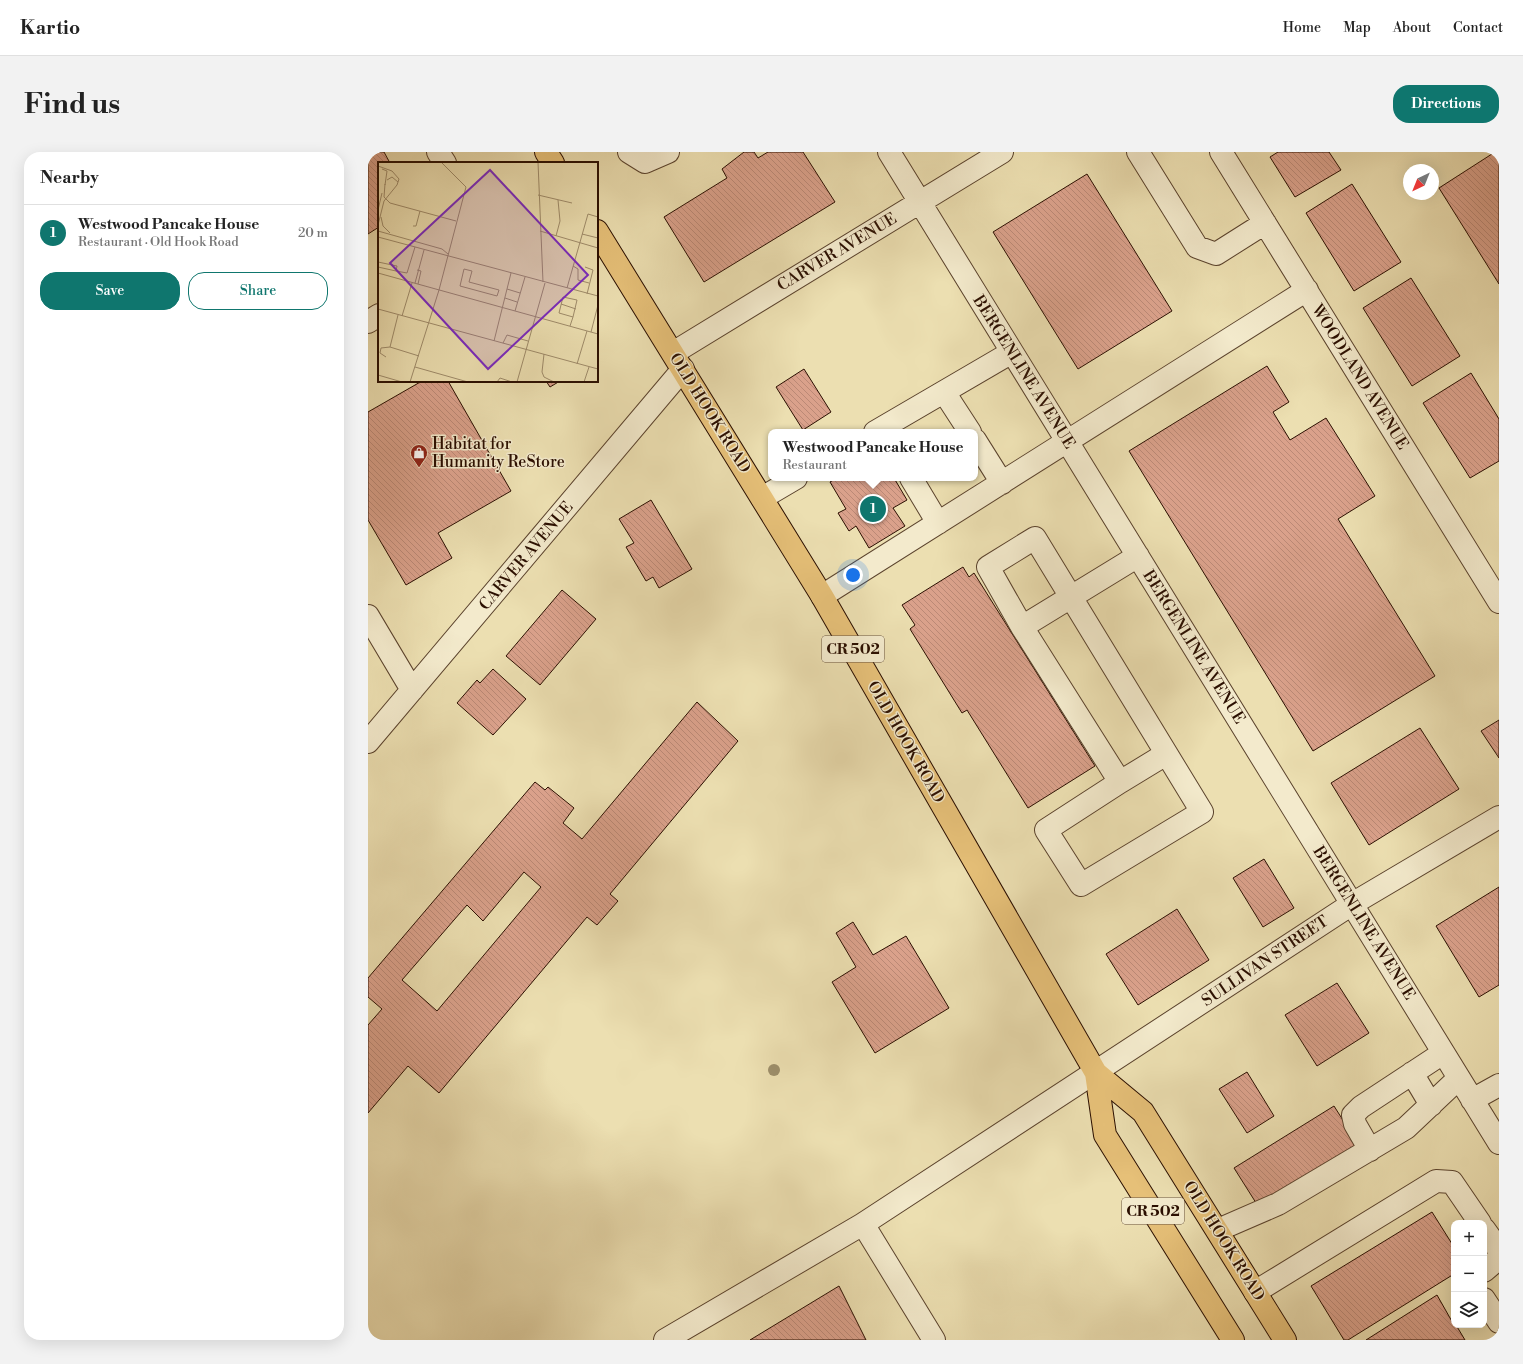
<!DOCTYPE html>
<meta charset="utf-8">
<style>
:root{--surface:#fff;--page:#f2f2f2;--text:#222;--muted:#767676;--line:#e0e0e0;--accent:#0f766e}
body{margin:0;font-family:"Libre Bodoni",serif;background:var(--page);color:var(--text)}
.controls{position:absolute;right:12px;bottom:12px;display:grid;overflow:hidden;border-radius:8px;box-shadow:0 4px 16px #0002}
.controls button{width:36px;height:36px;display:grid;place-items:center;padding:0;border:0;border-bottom:1px solid var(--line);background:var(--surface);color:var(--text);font:20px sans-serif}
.compass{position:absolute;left:1035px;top:12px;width:36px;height:36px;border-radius:50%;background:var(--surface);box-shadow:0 4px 16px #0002;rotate:223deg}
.you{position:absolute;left:485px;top:423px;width:14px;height:14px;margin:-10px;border:3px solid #fff;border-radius:50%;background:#1a73e8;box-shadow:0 0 0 6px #1a73e833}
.badge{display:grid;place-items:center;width:26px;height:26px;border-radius:50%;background:var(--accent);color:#fff;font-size:13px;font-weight:700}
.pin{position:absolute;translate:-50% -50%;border:2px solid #fff;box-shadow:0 1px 4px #0006}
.popup{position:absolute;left:400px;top:277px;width:210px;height:52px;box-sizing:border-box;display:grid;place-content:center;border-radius:8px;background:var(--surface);filter:drop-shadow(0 1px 3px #0005);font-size:13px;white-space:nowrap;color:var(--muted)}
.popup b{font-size:15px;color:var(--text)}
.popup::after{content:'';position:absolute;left:50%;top:100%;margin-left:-8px;border:8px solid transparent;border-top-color:var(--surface)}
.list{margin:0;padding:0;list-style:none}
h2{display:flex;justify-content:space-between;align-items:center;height:52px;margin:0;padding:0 16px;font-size:17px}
h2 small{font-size:13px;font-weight:400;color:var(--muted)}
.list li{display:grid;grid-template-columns:26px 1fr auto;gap:12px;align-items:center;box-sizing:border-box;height:56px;padding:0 16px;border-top:1px solid var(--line)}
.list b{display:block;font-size:15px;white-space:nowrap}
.list p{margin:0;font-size:13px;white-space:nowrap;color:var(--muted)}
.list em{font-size:13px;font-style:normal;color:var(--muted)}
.actions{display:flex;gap:8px;padding:12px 16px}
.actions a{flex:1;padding:9px 0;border:1px solid var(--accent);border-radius:16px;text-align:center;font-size:14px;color:var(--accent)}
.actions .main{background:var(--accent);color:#fff}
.icon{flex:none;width:22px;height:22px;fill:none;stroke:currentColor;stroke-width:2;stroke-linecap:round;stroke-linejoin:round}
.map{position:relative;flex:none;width:1131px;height:1188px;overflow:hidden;border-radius:16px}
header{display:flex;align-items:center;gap:24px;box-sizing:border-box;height:56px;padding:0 20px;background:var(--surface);border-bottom:1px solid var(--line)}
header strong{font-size:19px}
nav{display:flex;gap:22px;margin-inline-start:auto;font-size:14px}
.intro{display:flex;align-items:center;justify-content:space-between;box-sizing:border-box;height:96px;padding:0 24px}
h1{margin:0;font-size:28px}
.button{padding:10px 18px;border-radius:16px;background:var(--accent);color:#fff;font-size:14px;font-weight:700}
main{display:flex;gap:24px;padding:0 24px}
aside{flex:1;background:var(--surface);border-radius:16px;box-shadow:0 4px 16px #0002}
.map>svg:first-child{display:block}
</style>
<header>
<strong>Kartio</strong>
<nav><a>Home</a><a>Map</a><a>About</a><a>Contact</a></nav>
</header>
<div class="intro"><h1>Find us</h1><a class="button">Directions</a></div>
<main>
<aside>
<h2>Nearby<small></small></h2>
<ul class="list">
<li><span class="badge">1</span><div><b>Westwood Pancake House</b><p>Restaurant · Old Hook Road</p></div><em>20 m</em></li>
</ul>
<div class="actions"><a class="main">Save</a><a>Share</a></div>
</aside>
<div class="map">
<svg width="1131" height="1188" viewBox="0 0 1131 1188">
<defs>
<pattern id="building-back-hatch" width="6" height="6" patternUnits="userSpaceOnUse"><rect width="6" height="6" fill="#daa18b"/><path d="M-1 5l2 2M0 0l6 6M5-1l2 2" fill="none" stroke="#bb8976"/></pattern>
</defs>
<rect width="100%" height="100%" fill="#ecdfb1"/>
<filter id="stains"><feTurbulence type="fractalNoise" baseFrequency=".005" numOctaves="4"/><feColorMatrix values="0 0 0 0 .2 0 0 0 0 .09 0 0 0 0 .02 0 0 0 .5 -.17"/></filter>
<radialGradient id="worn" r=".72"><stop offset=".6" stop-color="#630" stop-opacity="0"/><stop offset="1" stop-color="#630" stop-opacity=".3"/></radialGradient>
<path fill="url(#building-back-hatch)" stroke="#2b0f01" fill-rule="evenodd" d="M0 0H16L22 11H11V75L0 82Z
M376 0H386L390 6 400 0H435L467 50 336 130 296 65 359 26 354 17Z
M910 0H961L973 18 927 45 902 5Z
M1127 0H1131V132L1071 36Z
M719 22 804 159 710 217 625 80Z
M984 32 1033 110 986 139 938 61Z
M1043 126 1092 204 1044 234 995 156Z
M899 214 921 250 905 260 922 288 958 266 1007 344 970 367 1067 524 945 599 761 299Z
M436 217 463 260 435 278 408 235Z
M1103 221 1131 267V309L1102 326 1055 251Z
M54 229H80L143 339 70 381 84 406 38 433 0 368V260Z
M178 229H192L182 235Z
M469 326H526L539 348 525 356 537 374 501 396 488 374 481 379 470 361 478 357 462 330Z
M283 348 324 417 291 436 285 425 278 429 258 395 266 391 251 367Z
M595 415 601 425 606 421 727 614 660 656 599 558 594 561 542 477 547 473 534 453Z
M194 438 228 467 172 533 138 504Z
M125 517 158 547 125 583 89 551 109 528 112 531Z
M329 550 370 589 242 742 250 749 229 773 219 765 71 941 40 914 0 961V873L14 857 0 845V826L167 630 177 638 180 635 206 656 195 671 214 687ZM156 720 173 735 69 859 34 828 99 753 115 769Z
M1131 568V606L1113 579Z
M1052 576 1091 637 1001 693 963 631Z
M896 707 926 756 895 775 865 726Z
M1131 735V833L1111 845 1068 774Z
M809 757 841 808 770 853 738 802Z
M485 770 505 803 538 784 581 856 507 901 464 830 488 815 468 781Z
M969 831 1001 881 949 914 917 863Z
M879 920 906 964 879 981 851 937Z
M966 954 990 992 890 1054 866 1016Z
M1064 1060 1086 1095V1122L980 1188H976L943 1134Z
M471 1134 498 1188H382Z
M1069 1143 1086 1173H1088L1097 1188H998Z"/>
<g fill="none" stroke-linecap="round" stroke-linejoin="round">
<defs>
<path id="minor" d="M70 0 77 11
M261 0 277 10 300 0
M521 0 1131 991
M770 0 829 95 848 102 897 71
M853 0 1131 450
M0 170 11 163
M305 201 634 0
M576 240 602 280
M507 280 644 200
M607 288 634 331
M543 326 570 371
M394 346 428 326
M667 386 834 660 713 733 678 678 752 630 654 475 620 415Z
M454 444 939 138
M0 464 44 538
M654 475 770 404
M0 590 315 217
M752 630 798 602
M1044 921 1063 953
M1104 948 1131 933
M1002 998 987 972 985 963 993 955 1075 901
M495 1072 566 1188
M1116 1077 1131 1098
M850 1078 910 1052 1038 976 1091 926
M1116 1119 1131 1106
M887 1140 1068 1029 1084 1030 1112 1071
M1116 1147 1131 1170
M297 1188 495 1072 984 752 1131 665"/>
<path id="major" d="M178 0 185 11
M229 79 454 444 728 921 775 960 917 1188
M728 921 737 983 865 1188"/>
</defs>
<use href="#minor" stroke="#5b432d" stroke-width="24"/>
<use href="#major" stroke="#2b0f01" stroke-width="24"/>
<use href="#minor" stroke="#f3eacc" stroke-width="22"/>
<use href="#major" stroke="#e6c078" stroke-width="22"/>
</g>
<circle fill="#9d8f6b" cx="406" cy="918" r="6"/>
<defs>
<symbol id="shop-pin" viewBox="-11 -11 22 30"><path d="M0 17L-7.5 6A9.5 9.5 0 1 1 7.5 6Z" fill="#8f2418" stroke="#f3eacc"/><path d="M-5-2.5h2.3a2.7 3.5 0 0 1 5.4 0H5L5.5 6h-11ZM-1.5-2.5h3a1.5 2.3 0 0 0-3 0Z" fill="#fff"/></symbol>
</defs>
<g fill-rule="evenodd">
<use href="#shop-pin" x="41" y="291" width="20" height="27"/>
</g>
<g text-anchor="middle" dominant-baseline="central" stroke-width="3" stroke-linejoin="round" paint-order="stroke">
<g fill="#f3eacc" stroke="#67513e" stroke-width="1">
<rect x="454" y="484" width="62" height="26" rx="3"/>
<rect x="754" y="1046" width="62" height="26" rx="3"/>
</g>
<g font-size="15" font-weight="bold" fill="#2b0f01">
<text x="485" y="497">CR 502</text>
<text x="785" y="1059">CR 502</text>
</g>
<g font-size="16" fill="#2b0f01" stroke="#f3eacc">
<text transform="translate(469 100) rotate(-31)">CARVER AVENUE</text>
<text transform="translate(656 220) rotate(58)">BERGENLINE AVENUE</text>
<text transform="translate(992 225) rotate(58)">WOODLAND AVENUE</text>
<text transform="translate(342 261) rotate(58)">OLD HOOK ROAD</text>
<text transform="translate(158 404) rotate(-50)">CARVER AVENUE</text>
<text transform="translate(826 495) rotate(58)">BERGENLINE AVENUE</text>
<text transform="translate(538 590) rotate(60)">OLD HOOK ROAD</text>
<text transform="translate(996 771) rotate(58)">BERGENLINE AVENUE</text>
<text transform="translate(897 809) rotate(-34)">SULLIVAN STREET</text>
<text transform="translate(856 1089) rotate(58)">OLD HOOK ROAD</text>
</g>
<g font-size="16" fill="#2b0f01" stroke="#f3eacc" text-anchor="start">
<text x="64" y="292">Habitat for<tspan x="64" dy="18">Humanity ReStore</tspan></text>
</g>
</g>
<g transform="translate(10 10)">
<rect width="220" height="220" fill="#ecdfb1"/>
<path fill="none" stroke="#9f8c6b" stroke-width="1" d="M160 0 165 120M0 4 14 9 21 17 19 23 6 39 0 63M4 7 9 9 7 23M9 18 14 15 20 20M7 22 6 35 12 41 78 59M160 33 194 41M0 48 4 31M3 55 5 64 12 71M35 64H38L42 49M0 69 64 87 70 92M162 69 220 86M204 72 220 76M178 74 182 59 180 38M0 75 220 134M0 100 19 104 18 109 29 111 37 85M195 104 200 107V118L211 121M0 105 18 109M207 105 215 108 209 132M86 107 94 109 91 120 121 128 119 134 82 124ZM39 108 43 109 40 122M0 111 220 172M37 121 46 88M189 126 210 52 220 55M129 127 142 131M127 136 139 140M183 142 198 147M0 147 220 207M137 149 147 115M20 153 12 185 41 194M24 154 34 121M192 164 195 155 181 151 185 135 199 138 195 155M213 170 220 143M116 179 133 111M125 181 129 173 150 179M166 192 164 210 166 215 176 220M8 195 2 191 3 186 12 185M199 202 209 169M37 205 90 220M0 213 24 220M32 220 61 128 88 25 63 0M119 220 122 216 134 220M139 220 167 121M206 220 211 205"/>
<path fill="#7b2cbf" fill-opacity="0.15" stroke="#7b2cbf" stroke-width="2" d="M112 8 210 113 110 207 12 101Z"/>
<rect width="220" height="220" fill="none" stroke="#2b0f01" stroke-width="2"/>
</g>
<rect width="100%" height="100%" filter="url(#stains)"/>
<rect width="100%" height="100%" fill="url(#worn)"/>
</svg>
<div class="controls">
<button>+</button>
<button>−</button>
<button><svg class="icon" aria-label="layers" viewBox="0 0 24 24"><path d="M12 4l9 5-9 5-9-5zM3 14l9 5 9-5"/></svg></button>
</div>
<svg class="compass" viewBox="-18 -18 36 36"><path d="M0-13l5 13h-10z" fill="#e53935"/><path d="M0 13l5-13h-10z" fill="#767676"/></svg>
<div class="you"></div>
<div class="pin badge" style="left:505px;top:357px">1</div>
<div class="popup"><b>Westwood Pancake House</b>Restaurant</div>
</div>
</main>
